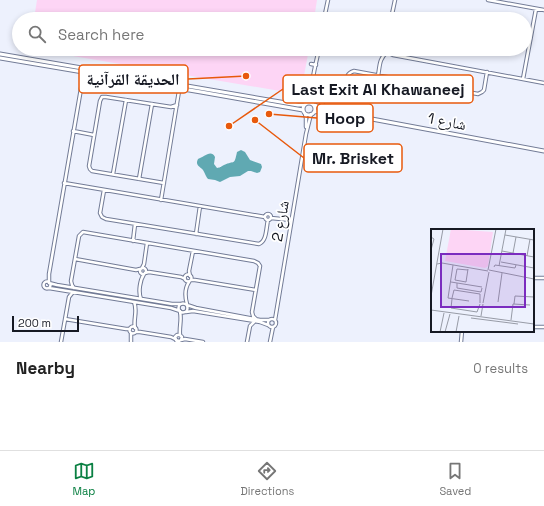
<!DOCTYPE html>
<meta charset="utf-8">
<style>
:root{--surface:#fff;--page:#f2f2f2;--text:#222;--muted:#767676;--line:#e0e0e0;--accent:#0b8043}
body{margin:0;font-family:"Space Grotesk","Noto Naskh Arabic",sans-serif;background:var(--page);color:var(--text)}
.scale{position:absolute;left:12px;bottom:10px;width:67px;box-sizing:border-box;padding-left:4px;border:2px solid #161923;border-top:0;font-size:11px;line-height:14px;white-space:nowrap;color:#161923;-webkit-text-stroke:3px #fff;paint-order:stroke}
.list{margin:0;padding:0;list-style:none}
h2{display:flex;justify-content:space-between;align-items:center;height:52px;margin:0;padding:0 16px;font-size:17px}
h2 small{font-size:13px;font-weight:400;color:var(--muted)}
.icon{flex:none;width:22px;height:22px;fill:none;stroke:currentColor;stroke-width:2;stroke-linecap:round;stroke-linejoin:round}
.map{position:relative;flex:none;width:544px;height:342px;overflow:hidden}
.search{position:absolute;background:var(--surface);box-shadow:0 2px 6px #0003;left:12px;right:12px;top:12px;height:44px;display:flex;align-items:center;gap:10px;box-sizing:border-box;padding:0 14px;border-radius:22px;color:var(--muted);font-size:15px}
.sheet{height:108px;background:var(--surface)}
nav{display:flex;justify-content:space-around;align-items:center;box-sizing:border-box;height:56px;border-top:1px solid var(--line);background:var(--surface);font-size:11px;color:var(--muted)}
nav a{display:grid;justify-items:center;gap:2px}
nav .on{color:var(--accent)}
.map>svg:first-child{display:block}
</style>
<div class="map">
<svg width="544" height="342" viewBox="0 0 544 342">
<rect width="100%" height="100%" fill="#edf1fd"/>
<path fill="#fdd5f5" d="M37 0H317L314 19H34Z
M75 49H309L303 81 286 92 73 56Z"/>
<path fill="#60a9b2" d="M241 150 245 152 250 160 261 164 262 167 260 172 257 173 251 171H248L240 176 230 177 220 182 215 180 208 179C206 177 205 173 203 170 199 166 195 165 198 159 204 157 211 149 215 157L214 164 217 168C224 167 218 168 224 165 235 160 234 166 237 152Z"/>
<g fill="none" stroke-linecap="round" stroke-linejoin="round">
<defs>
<path id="minor" d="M488 0 544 10
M324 19 328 0
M391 19 395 0
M387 52 393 55 544 83
M311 64 316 65
M378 76C380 65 379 59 387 52
M523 79 536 9
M345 88C346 80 346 73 354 71L478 94 482 92 484 90 487 72
M306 103 311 90
M313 104C308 92 316 63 319 49
M305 114 306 118V127
M73 131 94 135
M113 174 126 100
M139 179 152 104
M64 183 265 217
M164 183 92 171 90 169 89 166 100 101 102 97H106L171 107 177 105
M104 190 100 213 102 217 106 219 259 244C267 241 266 228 268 220
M161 200 179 91
M265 217a3 3 0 1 1 6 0a3 3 0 1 1-6 0Z
M271 218 291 220
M196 234 200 206
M133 241 135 224
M75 259 136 270 140 269
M140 271a3 3 0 1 1 6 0a3 3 0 1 1-6 0Z
M142 268 144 264 147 243
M145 273 149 272 181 277 185 279
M184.5 278a3.5 3.5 0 1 1 7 0a3.5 3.5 0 1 1-7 0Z
M190 276 189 271 193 251
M533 278H544
M191 280H195L256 290
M43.5 285a3.5 3.5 0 1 1 7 0a3.5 3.5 0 1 1-7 0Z
M49 283V274L83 77 87 73
M49 283 57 285 172 304H180
M49 288 55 289 171 308 180 311
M74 288 72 285 71 281 79 236 83 232 254 261 258 263 260 266 252 312 253 316 256 319
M141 299C138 292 140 280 144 274
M134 302C138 311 133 319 135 328
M178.5 308a4.5 4.5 0 1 1 9 0a4.5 4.5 0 1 1-9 0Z
M187 304C185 297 185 288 189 282
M187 305 196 308 260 320H269
M186 312 193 311 260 322 268 325
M65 319 126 329H130
M268 323a4 4 0 1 1 8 0a4 4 0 1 1-8 0Z
M275 320 306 134 311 114
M129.5 330a3.5 3.5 0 1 1 7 0a3.5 3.5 0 1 1-7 0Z
M533 327H544
M136 332H140L171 337 175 339
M180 335C179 327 182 320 180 312
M176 340 179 341 181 340 182 337 180 335H177L175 337 177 342
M181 340 185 339 203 342
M61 342 69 297 73 292
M131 342V334
M247 342 250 326 254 322
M270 342 273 327
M461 342 462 331"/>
<path id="tertiary" d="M0 54 298 105H304
M0 58 201 92 303 110
M140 81 146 86
M312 84 318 89 320 101 326 109
M303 109a6 6 0 1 1 12 0a6 6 0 1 1-12 0Z
M315 105 321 108 345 114 544 151
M314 112 320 111 336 113"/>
</defs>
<use href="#minor" stroke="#727b96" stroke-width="4.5"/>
<use href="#tertiary" stroke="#727b96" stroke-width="5"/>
<use href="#minor" stroke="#fff" stroke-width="2.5"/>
<use href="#tertiary" stroke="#fff" stroke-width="3"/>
</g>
<g text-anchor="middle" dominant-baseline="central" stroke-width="3.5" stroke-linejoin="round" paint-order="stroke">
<g font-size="15" fill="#161923" stroke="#fff">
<text transform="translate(447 121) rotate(11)">شارع 1</text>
<text transform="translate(280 221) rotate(-80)">شارع 2</text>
</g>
</g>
<g transform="translate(431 229)">
<rect width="103" height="103" fill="#edf1fd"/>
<path d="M20 0 62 3 57 37 54 39 14 32Z" fill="#fdd5f5"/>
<path fill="none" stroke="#979ba6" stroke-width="1" d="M74 6 103 11M0 8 3 10 0 21M71 22 103 28M82 24 85 8M96 27 99 10M70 33 103 39M6 35 11 34 57 42M22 36 17 69 38 72M68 37 75 0M63 38 64 36 84 39 85 36M57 41 65 0M58 41 103 50M20 53 51 58M35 53 24 51 26 40 37 41M35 53 37 40M26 54V59L50 63 51 59M0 67 12 0M21 69 23 61 49 65V74M21 70 20 79 46 83 49 75M67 73 71 44M52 74 58 43M83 75 84 67 103 68M0 81 103 95M50 87 52 75M40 89 87 95M80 91 82 75 99 76M9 103 13 84M14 103 19 85M25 103 28 87"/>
<path fill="#7b2cbf" fill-opacity="0.15" stroke="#7b2cbf" stroke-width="2" d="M10 25H94V78H10Z"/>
<rect width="103" height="103" fill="none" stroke="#161923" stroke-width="2"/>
</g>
<path fill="none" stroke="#e8590c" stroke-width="1.5" d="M246 76L188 79M229 126L283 89M269 114L317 118M255 120L304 158"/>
<g fill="#e8590c" stroke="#fff" stroke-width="1.5">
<circle cx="246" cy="76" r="4"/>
<circle cx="229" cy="126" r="4"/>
<circle cx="269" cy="114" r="4"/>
<circle cx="255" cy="120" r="4"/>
</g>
<g fill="#fff" stroke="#e8590c" stroke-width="1.5">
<rect x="79" y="65" width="109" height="28" rx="4"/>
<rect x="283" y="75" width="190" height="28" rx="4"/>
<rect x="317" y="104" width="56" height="28" rx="4"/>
<rect x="304" y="144" width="98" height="28" rx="4"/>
</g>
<g font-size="16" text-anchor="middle" font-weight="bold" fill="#161923">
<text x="133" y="85">الحديقة القرآنية</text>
<text x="378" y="95">Last Exit Al Khawaneej</text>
<text x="345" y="124">Hoop</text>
<text x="353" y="164">Mr. Brisket</text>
</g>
</svg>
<div class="scale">200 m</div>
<div class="search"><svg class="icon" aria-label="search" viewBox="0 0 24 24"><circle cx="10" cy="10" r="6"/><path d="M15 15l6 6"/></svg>Search here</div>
</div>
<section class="sheet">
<h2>Nearby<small>0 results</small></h2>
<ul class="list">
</ul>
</section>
<nav>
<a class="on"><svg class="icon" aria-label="map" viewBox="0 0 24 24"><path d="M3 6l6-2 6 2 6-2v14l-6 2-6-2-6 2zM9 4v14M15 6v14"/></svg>Map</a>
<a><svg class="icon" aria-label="directions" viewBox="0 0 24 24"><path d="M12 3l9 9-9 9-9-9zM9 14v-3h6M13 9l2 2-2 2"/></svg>Directions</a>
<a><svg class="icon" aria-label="saved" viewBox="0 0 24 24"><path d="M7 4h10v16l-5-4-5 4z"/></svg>Saved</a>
</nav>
